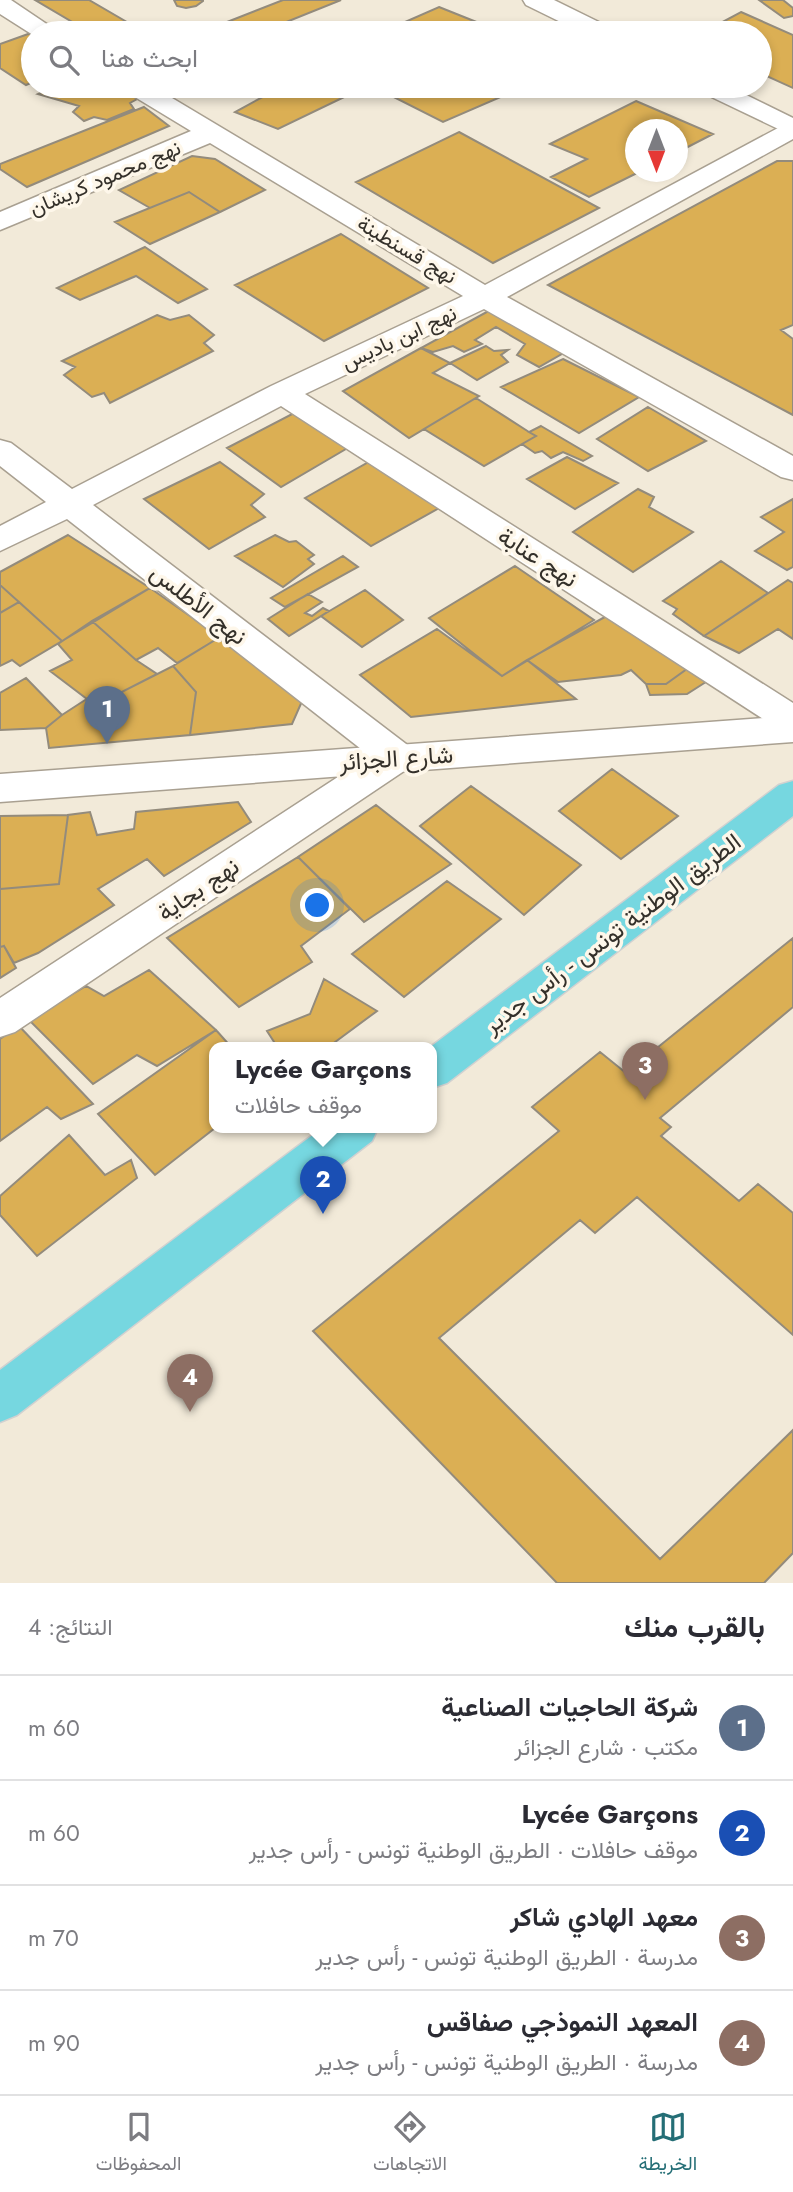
<!DOCTYPE html>
<html lang="ar">
<meta charset="utf-8">
<style>
:root{--surface:#fff;--page:#f7f7f7;--text:#2b2b33;--muted:#7c7c81;--line:#e1e1e2;--accent:#246e76}
body{margin:0;font-family:Jost,Vazirmatn,sans-serif;background:var(--page);color:var(--text);direction:rtl}
.compass{position:absolute;left:625px;top:119px;width:63px;height:63px;border-radius:50%;background:var(--surface);box-shadow:0 4px 10px #0003;rotate:180deg}
.you{position:absolute;left:318px;top:906px;width:24px;height:24px;margin:-18px;border:5px solid #fff;border-radius:50%;background:#1a73e8;box-shadow:0 0 0 10px #1a73e833}
.badge{display:grid;place-items:center;width:46px;height:46px;border-radius:50%;background:var(--accent);color:#fff;font-size:23px;font-weight:700}
.pin{position:absolute;translate:-50% -58px;filter:drop-shadow(0 2px 4px #0008)}
.pin::after{content:'';position:absolute;top:37px;width:24px;height:21px;background:inherit;clip-path:polygon(0 0,100% 0,50% 100%)}
.popup{position:absolute;left:209px;top:1042px;width:228px;height:91px;box-sizing:border-box;display:grid;place-content:center;border-radius:14px;background:var(--surface);filter:drop-shadow(0 2px 5px #0005);font-size:23px;white-space:nowrap;color:var(--muted)}
.popup b{font-size:26px;color:var(--text)}
.popup::after{content:'';position:absolute;left:50%;top:100%;margin-left:-14px;border:14px solid transparent;border-top-color:var(--surface)}
.list{margin:0;padding:0;list-style:none}
h2{display:flex;justify-content:space-between;align-items:center;height:91px;margin:0;padding:0 28px;font-size:30px}
h2 small{font-size:23px;font-weight:400;color:var(--muted)}
.list li{display:grid;grid-template-columns:46px 1fr auto;gap:21px;align-items:center;box-sizing:border-box;height:105px;padding:0 28px;border-top:2px solid var(--line)}
.list b{display:block;font-size:26px;white-space:nowrap}
.list p{margin:0;font-size:23px;white-space:nowrap;color:var(--muted)}
.list em{font-size:23px;font-style:normal;color:var(--muted)}
.icon{flex:none;width:38px;height:38px;fill:none;stroke:currentColor;stroke-width:2;stroke-linecap:round;stroke-linejoin:round}
.map{position:relative;flex:none;width:793px;height:1583px;overflow:hidden;direction:ltr}
.search{position:absolute;background:var(--surface);box-shadow:0 4px 10px #0003;left:21px;right:21px;top:21px;height:77px;display:flex;align-items:center;gap:18px;box-sizing:border-box;padding:0 24px;border-radius:38px;color:var(--muted);font-size:26px}
.sheet{height:511px;background:var(--surface)}
nav{display:flex;justify-content:space-around;align-items:center;box-sizing:border-box;height:98px;border-top:2px solid var(--line);background:var(--surface);font-size:19px;color:var(--muted)}
nav a{display:grid;justify-items:center;gap:4px}
nav .on{color:var(--accent)}
.map>svg:first-child{display:block}
</style>
<div class="map">
<svg width="793" height="1583" viewBox="0 0 793 1583">
<rect width="100%" height="100%" fill="#f2ead9"/>
<path fill="#dbaf54" stroke="#938b7c" stroke-width="2" d="M35 0H89L144 32 91 33Z
M174 0H203V1L196 6 186 8 177 6Z
M283 0H341L259 33H199Z
M759 0H783L793 8V16L784 18Z
M439 7 499 31 380 33Z
M741 12 793 35V88L760 73V33H702Z
M31 33 33 82 26 85 0 68V44Z
M48 86H101L118 95 127 91 139 98 130 103 134 109 107 120 94 117 84 121 73 112 79 106 38 94 52 88Z
M283 86H367L278 129 235 112Z
M372 86H526L443 122Z
M636 101 713 134 678 152V130H636V172H639L589 197 551 177 587 159 550 144Z
M144 107 169 126 27 187 0 169V164Z
M459 132 599 208 493 263 356 182Z
M192 156 215 159 265 190 220 212 189 192 150 208 119 190Z
M777 161H793V325L781 330 793 339V415L548 285Z
M189 192 220 212 150 244 115 222Z
M341 234 428 288 324 341 235 285Z
M145 247 207 289 178 303 136 276 80 300 57 288Z
M494 308 567 351 539 367 517 355 525 344 496 327 475 340 482 344 464 352 453 346 433 352 421 348Z
M157 315 170 320 189 315 214 335 204 343 213 351 110 403 104 393 92 397 64 375 75 367 62 361Z
M486 346 494 351 508 350 501 355 508 362 477 380 450 363Z
M421 348 450 363 433 373 479 396 409 438 343 391Z
M563 359 639 397 579 433 501 387Z
M476 398 529 432 536 436 484 466 424 429Z
M648 407 706 441 648 471 597 439Z
M298 411 351 446 281 487 227 448Z
M541 426 592 456 583 461 563 452 551 458 542 451 535 453 522 444 536 436 529 432Z
M567 457 618 483 575 509 527 479Z
M374 459 441 507 371 546 305 498Z
M220 462 264 494 251 505 265 517 209 549 144 499Z
M638 489 654 497 649 507 693 532 633 572 573 532Z
M793 499V567L787 570 755 551 784 532 761 517Z
M68 535 150 588 62 641 0 585V572Z
M275 535 289 542 296 541 314 555 308 559 314 564 283 587 235 556Z
M343 556 358 567 285 607 271 598Z
M721 561 768 593 704 636 673 614 677 609 663 601Z
M515 566 594 620 502 676 429 618Z
M788 580 793 583V639L778 629 739 653 704 636Z
M0 585 19 602 0 613Z
M150 588 220 637 177 663 158 648 136 660 92 621Z
M365 590 403 620 362 647 321 616Z
M308 594 322 602 305 613 312 616 323 608 329 611 289 636 268 619Z
M19 602 62 641 20 666 12 660 0 666V613Z
M612 613 691 666 666 684H646L631 670 621 675 558 682 527 660Z
M92 621 136 660 157 674 118 694 102 689 87 699 50 671 72 660 58 644Z
M437 629 502 676 527 660 576 699 411 717 360 675Z
M220 637 303 699 292 724 190 735 196 692 173 666Z
M173 666 196 692 190 735 49 748 46 728 62 715 102 689 118 694Z
M691 666 709 680 687 694 650 695 646 684H666Z
M26 678 62 715 46 728 0 730V693Z
M612 769 678 816 621 859 559 811Z
M471 786 581 865 524 915 420 826Z
M238 802 251 822 164 876 147 859 98 889 114 905 38 953 14 963 4 946 0 947V889L59 884 68 815 90 812 97 835 134 829 136 812Z
M376 805 451 864 364 922 298 857Z
M68 815 59 884 0 889V816Z
M298 857 350 909 301 946 312 962 239 1007 167 938Z
M447 881 501 919 404 997 352 954Z
M793 938V1007L660 1118 671 1127 661 1136 739 1201 758 1184 793 1213V1335L637 1197 595 1233 580 1220 439 1338 660 1559 793 1430V1553L764 1583H557L313 1331 559 1131 532 1107 600 1052 626 1073Z
M4 946 16 968 0 978V947Z
M149 970 216 1030 157 1066 137 1055 93 1084 29 1020 86 986 104 996Z
M324 979 377 1011 327 1048H278L267 1031 310 1014Z
M19 1026 93 1104 61 1119 47 1107 0 1141V1039Z
M216 1030 232 1048H215V1128L155 1175 98 1114Z
M69 1135 105 1175 131 1160 137 1178 37 1256 0 1215V1196Z"/>
<g fill="none" stroke-linecap="round" stroke-linejoin="round">
<defs>
<path id="street" d="M0 0H11L60 33 33 35 0 14Z
M121 86H152L485 285 793 120V139L507 297 793 456V480L781 477 484 309 305 394 793 703V734L780 730 281 406 93 505 410 747 416 757 410 767 15 1032 0 1037V998L370 756 67 519 0 551V526L46 502 0 466V440L11 443 72 489 271 386 463 296 210 143 0 230V212L191 131 125 91Z"/>
<path id="secondary" d="M523 0H554L611 28 614 33H583L526 5Z
M695 86H728L793 118V136L699 91Z
M793 716V742L0 802V774Z"/>
<path id="primary" d="M793 781V816L447 1083 432 1088 429 1048 779 785Z
M322 1128H378L372 1141 17 1415 0 1422V1370Z"/>
</defs>
<use href="#street" stroke="#a9a091" stroke-width="3"/>
<use href="#secondary" stroke="#a9a091" stroke-width="3"/>
<use href="#primary" stroke="#d2d1d0" stroke-width="3"/>
<use href="#street" fill="#fff" fill-rule="evenodd"/>
<use href="#secondary" fill="#fff" fill-rule="evenodd"/>
<use href="#primary" fill="#76d7e0" fill-rule="evenodd"/>
</g>
<g text-anchor="middle" dominant-baseline="central" stroke-width="7" stroke-linejoin="round" paint-order="stroke">
<g font-size="21" fill="#34302a" stroke="#fef7ea">
<text transform="translate(105 178) rotate(-23)">نهج محمود كريشان</text>
<text transform="translate(407 250) rotate(31)">نهج قسنطينة</text>
<text transform="translate(399 338) rotate(-25)">نهج ابن باديس</text>
</g>
<g font-size="24" fill="#34302a" stroke="#fef7ea">
<text transform="translate(538 557) rotate(33)">نهج عنابة</text>
<text transform="translate(199 604) rotate(38)">نهج الأطلس</text>
<text transform="translate(396 758) rotate(-4)">شارع الجزائر</text>
<text transform="translate(198 889) rotate(-34)">نهج بجاية</text>
<text transform="translate(612 933) rotate(-37)">الطريق الوطنية تونس - رأس جدير</text>
</g>
</g>
</svg>
<svg class="compass" viewBox="-18 -18 36 36"><path d="M0-13l5 13h-10z" fill="#e53935"/><path d="M0 13l5-13h-10z" fill="#7c7c81"/></svg>
<div class="you"></div>
<div class="pin badge" style="left:107px;top:744px;background:#5c6f8a">1</div>
<div class="pin badge" style="left:323px;top:1214px;background:#1a4fb4">2</div>
<div class="popup"><b>Lycée Garçons</b>موقف حافلات</div>
<div class="pin badge" style="left:645px;top:1100px;background:#8d6e63">3</div>
<div class="pin badge" style="left:190px;top:1412px;background:#8d6e63">4</div>
<div class="search"><svg class="icon" aria-label="search" viewBox="0 0 24 24"><circle cx="10" cy="10" r="6"/><path d="M15 15l6 6"/></svg>ابحث هنا</div>
</div>
<section class="sheet">
<h2>بالقرب منك<small>النتائج: 4</small></h2>
<ul class="list">
<li><span class="badge" style="background:#5c6f8a">1</span><div><b>شركة الحاجيات الصناعية</b><p>مكتب · شارع الجزائر</p></div><em>60 m</em></li>
<li><span class="badge" style="background:#1a4fb4">2</span><div><b>Lycée Garçons</b><p>موقف حافلات · الطريق الوطنية تونس - رأس جدير</p></div><em>60 m</em></li>
<li><span class="badge" style="background:#8d6e63">3</span><div><b>معهد الهادي شاكر</b><p>مدرسة · الطريق الوطنية تونس - رأس جدير</p></div><em>70 m</em></li>
<li><span class="badge" style="background:#8d6e63">4</span><div><b>المعهد النموذجي صفاقس</b><p>مدرسة · الطريق الوطنية تونس - رأس جدير</p></div><em>90 m</em></li>
</ul>
</section>
<nav>
<a class="on"><svg class="icon" aria-label="map" viewBox="0 0 24 24"><path d="M3 6l6-2 6 2 6-2v14l-6 2-6-2-6 2zM9 4v14M15 6v14"/></svg>الخريطة</a>
<a><svg class="icon" aria-label="directions" viewBox="0 0 24 24"><path d="M12 3l9 9-9 9-9-9zM9 14v-3h6M13 9l2 2-2 2"/></svg>الاتجاهات</a>
<a><svg class="icon" aria-label="saved" viewBox="0 0 24 24"><path d="M7 4h10v16l-5-4-5 4z"/></svg>المحفوظات</a>
</nav>
